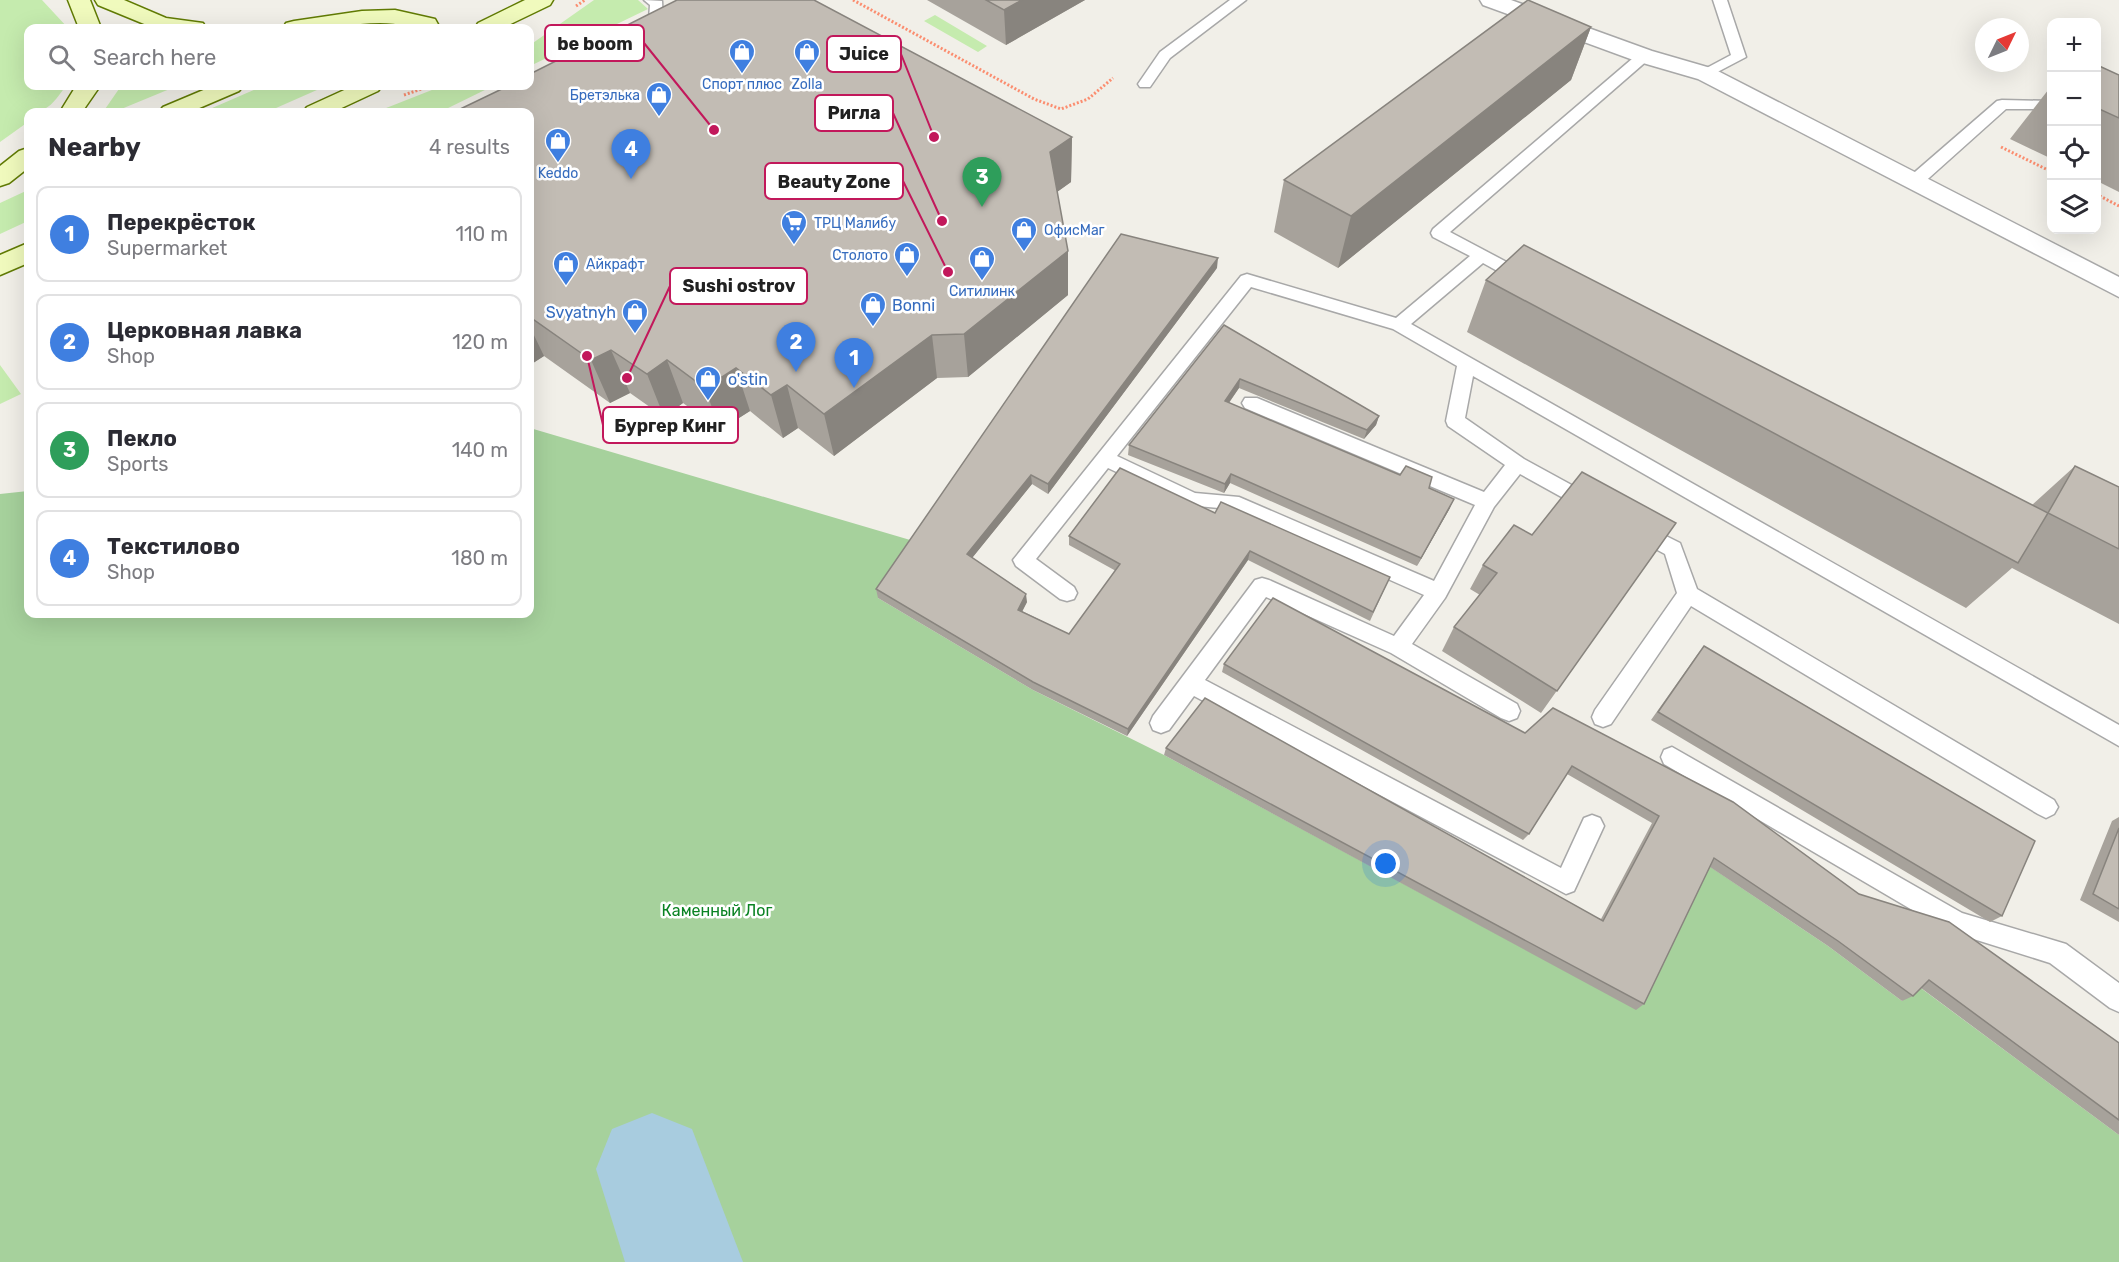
<!DOCTYPE html>
<meta charset="utf-8">
<style>
:root{--surface:#fff;--page:#f2f2f3;--text:#2b2b33;--muted:#7c7c81;--line:#e1e1e2;--accent:#111827}
body{margin:0;font-family:Rubik,sans-serif;background:var(--page);color:var(--text)}
.controls{position:absolute;right:18px;top:18px;display:grid;overflow:hidden;border-radius:12px;box-shadow:0 6px 24px #0002}
.controls button{width:54px;height:54px;display:grid;place-items:center;padding:0;border:0;border-bottom:2px solid var(--line);background:var(--surface);color:var(--text);font:30px sans-serif}
.compass{position:absolute;left:1975px;top:18px;width:54px;height:54px;border-radius:50%;background:var(--surface);box-shadow:0 6px 24px #0002;rotate:47deg}
.you{position:absolute;left:1386px;top:864px;width:21px;height:21px;margin:-15px;border:4px solid #fff;border-radius:50%;background:#1a73e8;box-shadow:0 0 0 9px #1a73e833}
.badge{display:grid;place-items:center;width:39px;height:39px;border-radius:50%;background:var(--accent);color:#fff;font-size:20px;font-weight:700}
.pin{position:absolute;translate:-50% -50px;filter:drop-shadow(0 2px 3px #0008)}
.pin::after{content:'';position:absolute;top:32px;width:21px;height:18px;background:inherit;clip-path:polygon(0 0,100% 0,50% 100%)}
.list{margin:0;padding:0;list-style:none}
h2{display:flex;justify-content:space-between;align-items:center;height:78px;margin:0;padding:0 24px;font-size:26px}
h2 small{font-size:20px;font-weight:400;color:var(--muted)}
.list li{display:grid;grid-template-columns:39px 1fr auto;gap:18px;align-items:center;box-sizing:border-box;height:96px;margin:0 12px 12px;padding:0 12px;border:2px solid var(--line);border-radius:12px}
.list b{display:block;font-size:22px;white-space:nowrap}
.list p{margin:0;font-size:20px;white-space:nowrap;color:var(--muted)}
.list em{font-size:20px;font-style:normal;color:var(--muted)}
.icon{flex:none;width:33px;height:33px;fill:none;stroke:currentColor;stroke-width:2;stroke-linecap:round;stroke-linejoin:round}
.map{position:relative;flex:none;width:2119px;height:1262px;overflow:hidden}
.search{position:absolute;background:var(--surface);box-shadow:0 6px 24px #0002;left:24px;top:24px;width:510px;height:66px;display:flex;align-items:center;gap:15px;box-sizing:border-box;padding:0 21px;border-radius:12px;color:var(--muted);font-size:22px}
.panel{position:absolute;background:var(--surface);box-shadow:0 6px 24px #0002;left:24px;top:108px;width:510px;height:510px;border-radius:12px}
.map>svg:first-child{display:block}
</style>
<div class="map">
<svg width="2119" height="1262" viewBox="0 0 2119 1262">
<rect width="100%" height="100%" fill="#f1efe8"/>
<path fill="#c5ebae" d="M0 0H42L68 28H28V86H66C54 101 50 112 28 112V122L0 142Z
M594 0H638L648 9 530 66V45Z
M935 15 987 46 978 52 924 21Z
M121 86H177L114 112H103Z
M263 86H326L267 112H203Z
M442 86H493L440 112H376Z
M28 190V221L0 234V203Z
M0 365 21 394 0 404Z"/>
<path fill="#a6d19c" d="M530 428 917 542 878 598 1033 690 1164 755 1636 1009 1706 864 1828 946 1902 1001 1918 986 2119 1135V1262H0V494L28 491V614H530Z"/>
<g fill="none" stroke-linecap="round" stroke-linejoin="round">
<path fill="#a8ccdf" fill-rule="evenodd" d="M652 1113 692 1129 743 1262H625L596 1169 612 1129Z"/>
<defs>
<path id="lane" d="M644 0 662 1 663 21 641 33 634 29 649 19 650 5Z
M1230 0H1246L1170 58 1150 87H1140L1138 84 1160 52Z
M1713 0H1727L1746 57 1706 78 1699 74 1701 71 1731 55Z
M1644 52 1649 53V59L1450 232 1531 275 1533 279 1531 283H1519L1483 263 1411 324 2119 725V746L1473 376 1465 418 1524 459 1599 500 1602 505 1599 510 1592 513 1585 510 1520 474 1494 507 1445 598 1412 644 1517 704 1520 711 1517 718 1509 721 1501 718 1391 653 1266 597 1205 680 1561 868 1584 818 1592 815 1600 818 1604 826 1574 891 1566 894 1194 696 1169 730 1161 733 1153 730 1150 723 1153 716 1255 580 1262 578 1269 580 1394 636 1424 595 1230 509 1186 505 1108 468 1036 559 1074 587 1077 593 1074 599 1067 601 1060 599 1016 566 1013 560 1241 276 1247 274 1396 318 1470 256 1433 237 1431 233 1433 229 1639 53ZM1251 287 1393 329 1457 366 1446 421 1448 426 1505 465 1484 492 1257 398H1245L1242 403 1245 408 1475 505 1434 581 1239 497 1195 493 1117 456Z
M2002 100 2052 101V109H2006L1920 186H1908L1906 182 1908 178 1997 101Z
M1638 522 1680 543 1697 589 2054 800 2058 807 2054 814 2046 818 2038 814 1691 606 1611 724 1603 727 1595 724 1592 717 1595 710 1677 593 1665 554 1631 536 1628 530 1631 524Z
M1672 747 1962 913 2066 944 2119 983V1012L2110 1008 2050 963 1948 931 1664 764 1661 757 1664 750Z"/>
<path id="street" d="M1480 0H1511L1652 51 1714 69 2119 277V297L1698 79 1636 61 1483 5Z"/>
<path id="secondary" d="M68 0H90L101 28H79Z
M95 0H124L166 18 203 23 206 28H154L98 5Z
M525 0H553L550 5 502 28H475L478 23Z
M395 10 435 19 440 28C420 30 401 23 380 23 348 23 316 32 283 28L286 23 294 21 362 11Z
M76 86H100L82 112H60Z
M213 86H243L239 91 190 112H159L163 107Z
M353 86H382L378 91 333 112H303L307 107Z
M28 148V168L9 183 0 186V166L19 151Z
M28 243V263L0 275V255Z"/>
</defs>
<use href="#lane" stroke="#a8a8a8" stroke-width="3"/>
<use href="#street" stroke="#a8a8a8" stroke-width="3"/>
<use href="#secondary" stroke="#617b04" stroke-width="3"/>
<path stroke="#fb8d6f" stroke-width="3" stroke-dasharray="2 2" stroke-linecap="butt" d="M853 0 1034 99 1061 109 1088 99 1113 78
M576 6 585 0
M404 95 430 86
M2001 147 2052 172
M2096 194 2119 206"/>
<use href="#lane" fill="#fff" fill-rule="evenodd"/>
<use href="#street" fill="#fff" fill-rule="evenodd"/>
<use href="#secondary" fill="#f0fabd" fill-rule="evenodd"/>
</g>
<path fill="#a7a29b" d="M927 0H1085L1006 45Z
M1591 27 1571 80 1338 268 1274 232 1284 180Z
M2097 65 2119 75V192L2097 181Z
M2052 85V159L2010 139Z
M530 112 1072 137 1071 182 1057 192 1068 251V295L968 377 937 378 834 456 798 428 783 438 750 411 720 430 683 403 664 417 630 393 610 403 544 356 530 365Z
M1217 268 1048 494 1032 484 972 558 1027 602 1022 611 1069 634 1116 571 1069 545V536L1215 513 1390 577 1370 621 1248 560 1127 736 1033 690 878 598 876 589Z
M1486 280 2032 505 2075 466 2119 487V624L2012 568 1966 608 1467 332Z
M1224 325 1379 416 1376 425 1364 439 1239 388 1229 403 1429 488 1450 508 1417 566 1230 483 1224 493 1128 455 1129 445Z
M1676 523 1541 713 1442 651 1454 627 1480 595 1470 589 1483 565 1532 535Z
M1704 646 2002 916 1990 922 1651 720 1697 655Z
M1224 664 1525 733 1859 894 2119 1043V1135L1921 988 1913 996 1902 1001 1828 946 1710 867 1644 1004 1636 1010 1164 755 1166 748 1601 919 1652 823 1567 774 1529 834 1523 840 1222 672Z
M2119 817V922L2080 900 2112 821Z"/>
<path fill="#88847e" d="M1022 0H1085L1006 45 1004 10Z
M1591 27 1571 80 1338 268 1351 216Z
M1072 137 1071 182 1050 197V152Z
M1068 251V295L968 377 964 334Z
M1218 258 1217 268 1048 494V484Z
M530 327 544 356 530 365Z
M932 335 937 378 834 456 824 414Z
M611 350 630 393 610 403 591 360Z
M667 360 683 403 664 417 647 374Z
M736 368 750 411 720 430 705 388Z
M1240 379 1239 388 1223 411 1225 401Z
M787 385 798 428 783 438 771 395Z
M1379 416 1376 425 1364 439 1367 430Z
M1231 474 1230 483 1224 493 1225 484Z
M1031 475 1032 484 968 563 967 554Z
M1454 499 1450 508 1417 566 1421 558Z
M1250 551 1248 560 1127 736 1128 729Z
M1026 594 1027 602 1019 618 1018 610Z"/>
<path fill="#c2bcb4" stroke="#88847e" stroke-width="1.5" d="M677 0H814L1072 137 1050 152 1068 251 964 334 932 335 824 414 787 385 771 395 736 368 705 388 667 360 647 374 611 350 591 360 530 317V112H454L508 86H530V74Z
M986 0H1022L1004 10Z
M1528 0 1591 27 1351 216 1284 180Z
M2097 65 2119 75V118L2097 108Z
M1121 234 1218 258 1048 484 1031 475 967 554 1026 594 1018 610 1069 634 1120 564 1069 536 1120 468 1215 513 1221 502 1390 577 1373 612 1250 551 1128 729 1033 682 876 589Z
M1524 245 2048 513 2018 563 1486 280Z
M1224 325 1379 416 1367 430 1240 379 1225 401 1400 475 1406 466 1432 477 1429 488 1454 499 1421 558 1231 474 1225 484 1129 445Z
M2075 466 2119 487V549L2048 513Z
M1582 472 1676 523 1557 691 1454 627 1497 573 1483 565 1514 525 1532 535Z
M1273 598 1525 733 1553 708 1733 802 1859 894 1949 922 2119 1043V1120L1929 980 1913 996 1838 941 1714 858 1644 1004 1166 748 1205 698 1603 921 1659 816 1572 766 1529 834 1224 664Z
M1704 646 2035 841 2002 916 1658 712Z
M2119 828V909L2093 894Z"/>
<defs>
<symbol id="shop-pin" viewBox="-11 -11 22 30"><path d="M0 17L-7.5 6A9.5 9.5 0 1 1 7.5 6Z" fill="#3f7fe0" stroke="#fff"/><path d="M-5-2.5h2.3a2.7 3.5 0 0 1 5.4 0H5L5.5 6h-11ZM-1.5-2.5h3a1.5 2.3 0 0 0-3 0Z" fill="#fff"/></symbol>
<symbol id="supermarket-pin" viewBox="-11 -11 22 30"><path d="M0 17L-7.5 6A9.5 9.5 0 1 1 7.5 6Z" fill="#3f7fe0" stroke="#fff"/><path d="M-6-5.5h2.5l.6 2H6L4.5 2H-2.5L-4.4-4H-6ZM-1.5 3.2a1.3 1.3 0 1 0 .1 0ZM3 3.2a1.3 1.3 0 1 0 .1 0Z" fill="#fff"/></symbol>
</defs>
<g fill-rule="evenodd">
<use href="#shop-pin" x="727" y="37" width="30" height="40"/>
<use href="#shop-pin" x="792" y="37" width="30" height="40"/>
<use href="#shop-pin" x="644" y="80" width="30" height="40"/>
<use href="#shop-pin" x="543" y="126" width="30" height="40"/>
<use href="#supermarket-pin" x="779" y="208" width="30" height="40"/>
<use href="#shop-pin" x="1009" y="215" width="30" height="40"/>
<use href="#shop-pin" x="892" y="240" width="30" height="40"/>
<use href="#shop-pin" x="967" y="244" width="30" height="40"/>
<use href="#shop-pin" x="551" y="249" width="30" height="40"/>
<use href="#shop-pin" x="858" y="290" width="30" height="40"/>
<use href="#shop-pin" x="620" y="297" width="30" height="40"/>
<use href="#shop-pin" x="693" y="364" width="30" height="40"/>
</g>
<g text-anchor="middle" dominant-baseline="central" stroke-width="5" stroke-linejoin="round" paint-order="stroke">
<g font-size="14" fill="#366cbe" stroke="#fff">
<text x="742" y="84">Спорт плюс</text>
<text x="807" y="84">Zolla</text>
<text x="640" y="95" text-anchor="end">Бретэлька</text>
<text x="558" y="173">Keddo</text>
<text x="814" y="223" text-anchor="start">ТРЦ Малибу</text>
<text x="1044" y="230" text-anchor="start">ОфисМаг</text>
<text x="888" y="255" text-anchor="end">Столото</text>
<text x="586" y="264" text-anchor="start">Айкрафт</text>
<text x="982" y="291">Ситилинк</text>
</g>
<g font-size="16" fill="#366cbe" stroke="#fff" text-anchor="start">
<text x="892" y="305">Bonni</text>
<text x="616" y="312" text-anchor="end">Svyatnyh</text>
<text x="728" y="379">o'stin</text>
</g>
<g font-size="16" fill="#0b8323" stroke="#fff">
<text x="717" y="910">Каменный Лог</text>
</g>
</g>
<path fill="none" stroke="#c2185b" stroke-width="2" d="M714 130L644 43M934 137L901 54M942 221L893 113M948 272L903 181M627 378L670 286M587 356L603 425"/>
<g fill="#c2185b" stroke="#fff" stroke-width="2">
<circle cx="714" cy="130" r="6"/>
<circle cx="934" cy="137" r="6"/>
<circle cx="942" cy="221" r="6"/>
<circle cx="948" cy="272" r="6"/>
<circle cx="627" cy="378" r="6"/>
<circle cx="587" cy="356" r="6"/>
</g>
<g fill="#fff" stroke="#c2185b" stroke-width="2">
<rect x="545" y="25" width="99" height="36" rx="6"/>
<rect x="827" y="36" width="74" height="36" rx="6"/>
<rect x="815" y="95" width="78" height="36" rx="6"/>
<rect x="765" y="163" width="138" height="36" rx="6"/>
<rect x="670" y="268" width="137" height="36" rx="6"/>
<rect x="603" y="407" width="135" height="36" rx="6"/>
</g>
<g font-size="18" text-anchor="middle" font-weight="bold" fill="#212121">
<text x="595" y="50">be boom</text>
<text x="864" y="60">Juice</text>
<text x="854" y="119">Ригла</text>
<text x="834" y="188">Beauty Zone</text>
<text x="739" y="292">Sushi ostrov</text>
<text x="670" y="432">Бургер Кинг</text>
</g>
</svg>
<div class="controls">
<button>+</button>
<button>−</button>
<button><svg class="icon" aria-label="locate" viewBox="0 0 24 24"><circle cx="12" cy="12" r="6"/><path d="M12 2v4M12 18v4M2 12h4M18 12h4"/></svg></button>
<button><svg class="icon" aria-label="layers" viewBox="0 0 24 24"><path d="M12 4l9 5-9 5-9-5zM3 14l9 5 9-5"/></svg></button>
</div>
<svg class="compass" viewBox="-18 -18 36 36"><path d="M0-13l5 13h-10z" fill="#e53935"/><path d="M0 13l5-13h-10z" fill="#7c7c81"/></svg>
<div class="you"></div>
<div class="pin badge" style="left:854px;top:388px;background:#3f7fe0">1</div>
<div class="pin badge" style="left:796px;top:372px;background:#3f7fe0">2</div>
<div class="pin badge" style="left:982px;top:207px;background:#2e9e5b">3</div>
<div class="pin badge" style="left:631px;top:179px;background:#3f7fe0">4</div>
<div class="search"><svg class="icon" aria-label="search" viewBox="0 0 24 24"><circle cx="10" cy="10" r="6"/><path d="M15 15l6 6"/></svg>Search here</div>
<section class="panel">
<h2>Nearby<small>4 results</small></h2>
<ul class="list">
<li><span class="badge" style="background:#3f7fe0">1</span><div><b>Перекрёсток</b><p>Supermarket</p></div><em>110 m</em></li>
<li><span class="badge" style="background:#3f7fe0">2</span><div><b>Церковная лавка</b><p>Shop</p></div><em>120 m</em></li>
<li><span class="badge" style="background:#2e9e5b">3</span><div><b>Пекло</b><p>Sports</p></div><em>140 m</em></li>
<li><span class="badge" style="background:#3f7fe0">4</span><div><b>Текстилово</b><p>Shop</p></div><em>180 m</em></li>
</ul>
</section>
</div>
